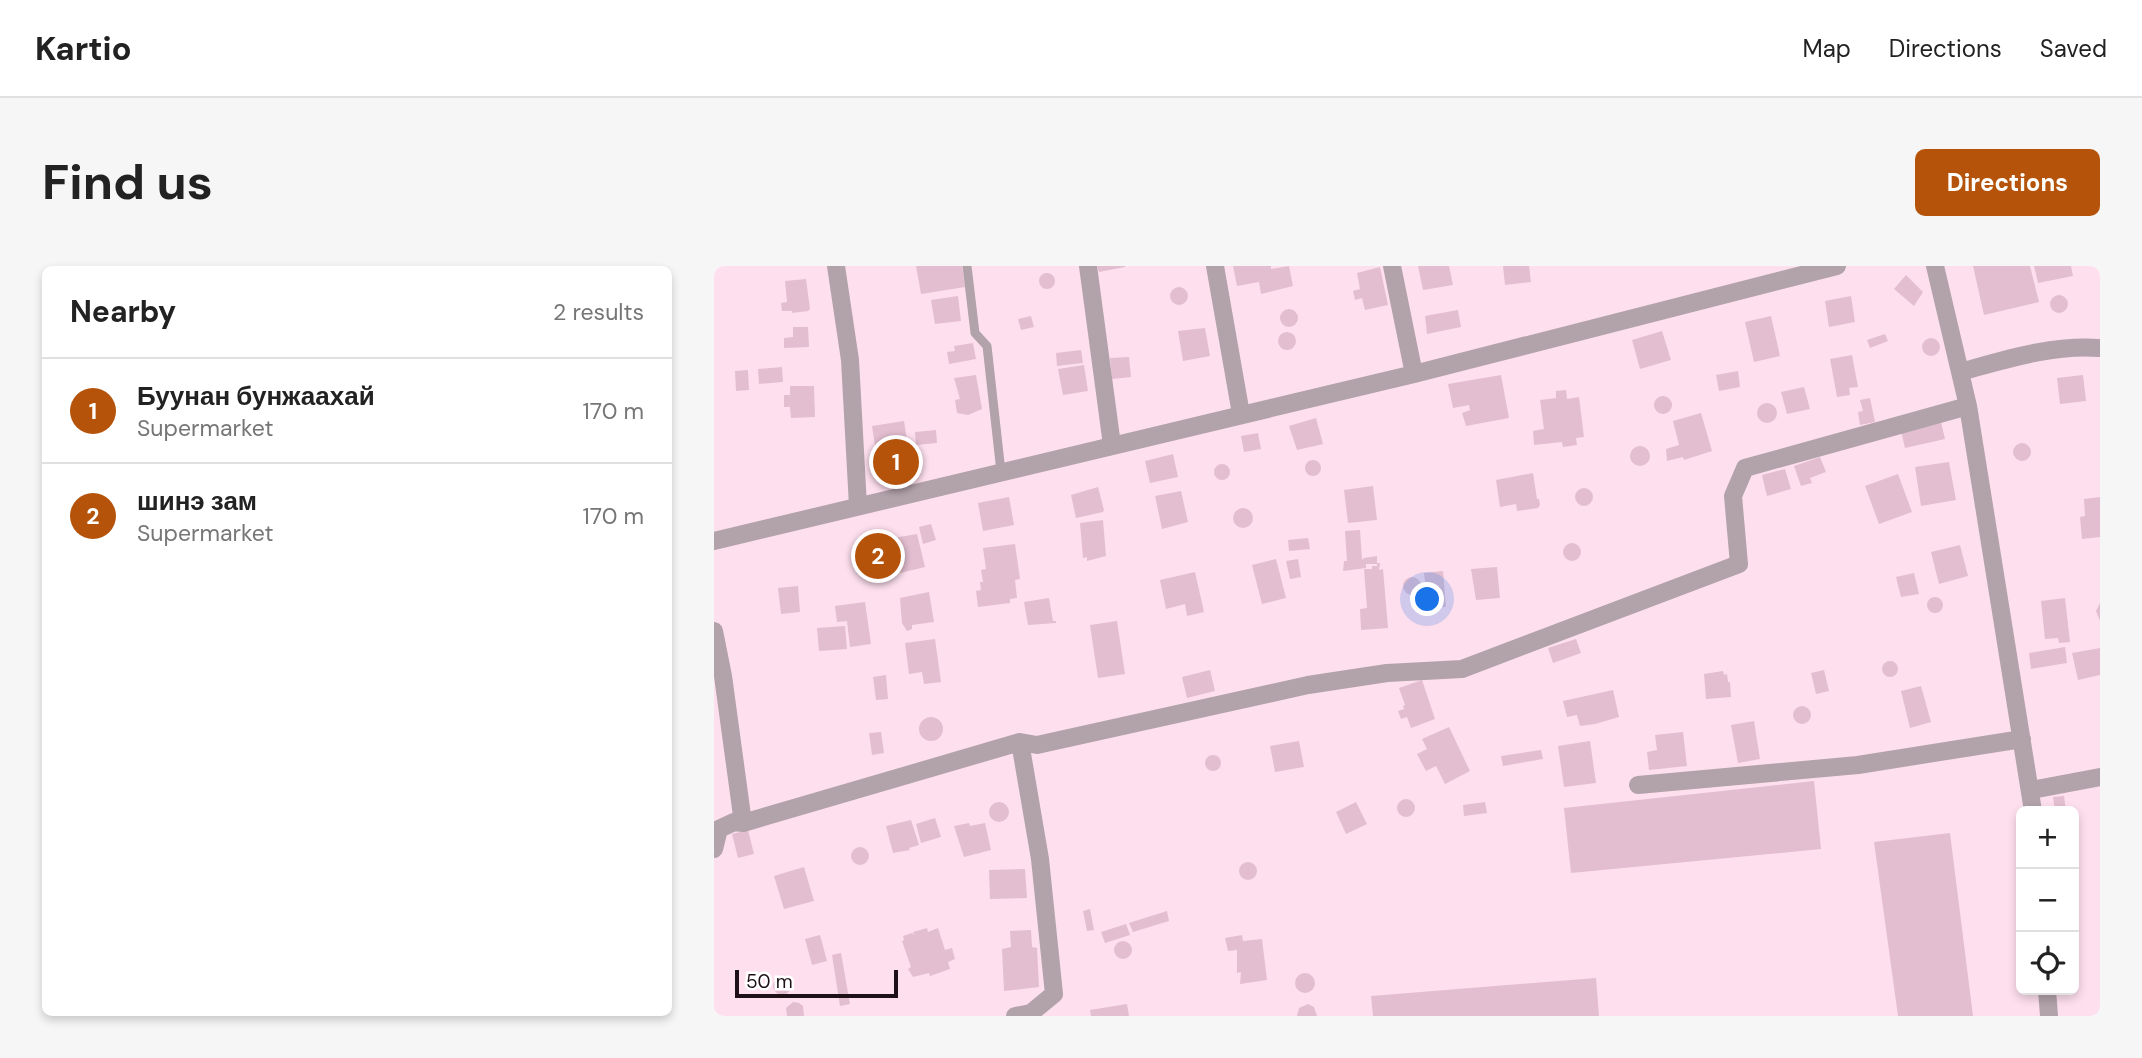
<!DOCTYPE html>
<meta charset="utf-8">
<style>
:root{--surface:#fff;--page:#f6f6f6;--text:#222;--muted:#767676;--line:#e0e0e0;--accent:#b45309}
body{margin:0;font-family:"DM Sans",sans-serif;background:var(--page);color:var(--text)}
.controls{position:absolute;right:21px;bottom:21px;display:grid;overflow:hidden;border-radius:10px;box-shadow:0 4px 10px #0003}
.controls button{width:63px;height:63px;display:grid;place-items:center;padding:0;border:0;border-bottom:2px solid var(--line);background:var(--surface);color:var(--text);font:35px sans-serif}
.scale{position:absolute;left:21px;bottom:18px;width:163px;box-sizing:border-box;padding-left:7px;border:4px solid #1d1016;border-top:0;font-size:19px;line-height:24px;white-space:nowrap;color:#1d1016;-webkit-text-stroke:5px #fff;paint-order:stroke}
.you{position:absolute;left:714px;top:334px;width:24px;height:24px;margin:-18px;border:5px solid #fff;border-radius:50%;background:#1a73e8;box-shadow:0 0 0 10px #1a73e833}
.badge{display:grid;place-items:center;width:46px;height:46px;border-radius:50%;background:var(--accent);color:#fff;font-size:23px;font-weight:700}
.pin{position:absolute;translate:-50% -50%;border:4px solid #fff;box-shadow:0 2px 7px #0006}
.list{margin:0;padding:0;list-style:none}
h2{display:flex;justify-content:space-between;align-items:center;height:91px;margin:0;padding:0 28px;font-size:30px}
h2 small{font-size:23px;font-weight:400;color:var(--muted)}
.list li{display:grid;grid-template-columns:46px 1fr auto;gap:21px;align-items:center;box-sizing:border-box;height:105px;padding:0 28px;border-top:2px solid var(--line)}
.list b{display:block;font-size:26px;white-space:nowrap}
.list p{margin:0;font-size:23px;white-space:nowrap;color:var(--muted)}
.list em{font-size:23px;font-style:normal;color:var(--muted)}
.icon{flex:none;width:38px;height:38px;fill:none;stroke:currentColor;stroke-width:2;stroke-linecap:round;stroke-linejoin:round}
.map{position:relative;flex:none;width:1386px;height:750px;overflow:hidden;border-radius:10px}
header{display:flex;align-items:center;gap:42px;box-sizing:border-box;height:98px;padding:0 35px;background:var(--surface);border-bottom:2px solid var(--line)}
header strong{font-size:33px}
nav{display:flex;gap:38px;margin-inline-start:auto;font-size:24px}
.intro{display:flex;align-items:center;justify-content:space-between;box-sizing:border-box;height:168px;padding:0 42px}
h1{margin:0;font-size:49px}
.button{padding:18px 32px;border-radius:10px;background:var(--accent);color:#fff;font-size:24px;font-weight:700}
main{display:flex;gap:42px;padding:0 42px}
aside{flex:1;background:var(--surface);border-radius:10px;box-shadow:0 4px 10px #0003}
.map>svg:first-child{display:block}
</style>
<header>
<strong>Kartio</strong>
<nav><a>Map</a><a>Directions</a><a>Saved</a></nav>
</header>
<div class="intro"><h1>Find us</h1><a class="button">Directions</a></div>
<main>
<aside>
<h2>Nearby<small>2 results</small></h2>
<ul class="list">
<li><span class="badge">1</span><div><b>Буунан бунжаахай</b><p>Supermarket</p></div><em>170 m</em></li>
<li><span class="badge">2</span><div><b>шинэ зам</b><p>Supermarket</p></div><em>170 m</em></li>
</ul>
</aside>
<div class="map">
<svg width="1386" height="750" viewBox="0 0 1386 750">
<rect width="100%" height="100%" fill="#fedfee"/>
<path fill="#e3bed0" d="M202 0H248L251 21 207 28Z
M383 0H411V1L385 6Z
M519 0H557V3L575 0 579 20 547 28 545 16 523 20Z
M704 0H735L739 19 709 24Z
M789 0H815L817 16 791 19Z
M1259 0H1316L1325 36 1270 49Z
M1320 0H1357L1359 10 1324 17Z
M666 1 674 39 651 44 648 32 641 34 639 25 646 23 643 7Z
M325 15a8 8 0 1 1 16 0a8 8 0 1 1-16 0Z
M1192 9 1209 26 1200 40 1180 23Z
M92 13 96 43 94 45 78 47V45H68L67 37 73 36 71 15Z
M456 30a9 9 0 1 1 18 0a9 9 0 1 1-18 0Z
M1336 38a9 9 0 1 1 18 0a9 9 0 1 1-18 0Z
M244 30 247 55 221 58 217 34Z
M1137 30 1141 56 1115 61 1111 35Z
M566 52a9 9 0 1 1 18 0a9 9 0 1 1-18 0Z
M744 44 747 61 713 68 711 50Z
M317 50 320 61 307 64 304 53Z
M1057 50 1066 90 1040 96 1031 56Z
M79 61H94L95 81 70 82V72L79 71Z
M491 62 496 90 469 95 464 65Z
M948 65 957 94 926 103 918 74Z
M564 75a9 9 0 1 1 18 0a9 9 0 1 1-18 0Z
M1171 68 1174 75 1156 82 1153 74Z
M1208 81a9 9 0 1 1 18 0a9 9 0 1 1-18 0Z
M259 77 262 93 235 98 233 86 241 85 240 80Z
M367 84 369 97 343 100 342 87Z
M1138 89 1144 121 1135 122 1136 129 1123 131 1116 93Z
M415 91 417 111 398 113 396 92Z
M370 99 374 125 349 129 344 103Z
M68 101 69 116 45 118 44 103Z
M34 104 35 124 22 125 21 105Z
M1024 105 1026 121 1005 125 1002 109Z
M262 109 268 143 254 149 243 147 241 134 246 133 240 112Z
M787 109 795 152 752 160 748 147 756 144 755 139 739 142 734 118Z
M1369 109 1372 135 1346 138 1343 112Z
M76 120H100L101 151 77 152 76 141H70V129H76Z
M1090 121 1096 143 1073 148 1067 126Z
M852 124 853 133 865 131 870 171 862 172 863 179 849 181 848 176 820 179 819 165 830 163 826 134 842 132V125Z
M940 139a9 9 0 1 1 18 0a9 9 0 1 1-18 0Z
M1156 132 1161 156 1146 159 1144 146 1149 145 1146 134Z
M1043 147a10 10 0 1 1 20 0a10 10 0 1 1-20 0Z
M987 147 998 185 970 194 969 191 953 195 952 183 965 179 959 155Z
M602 152 609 178 583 184 575 160Z
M190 155 194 181 162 186 158 160Z
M1227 156 1231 173 1191 182 1187 165Z
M222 164 223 177 202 179 201 166Z
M544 167 547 183 530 186 527 170Z
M1299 186a9 9 0 1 1 18 0a9 9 0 1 1-18 0Z
M916 190a10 10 0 1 1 20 0a10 10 0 1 1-20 0Z
M459 188 464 211 436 217 431 195Z
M1106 191 1112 206 1096 212 1098 217 1087 220 1080 200Z
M591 202a8 8 0 1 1 16 0a8 8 0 1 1-16 0Z
M1235 196 1242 234 1207 240 1201 201Z
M500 206a8 8 0 1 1 16 0a8 8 0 1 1-16 0Z
M1071 203 1077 223 1053 230 1048 209Z
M819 207 823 233H825L826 239 824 242 803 245 802 238 786 241 782 214Z
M1184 208 1198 246 1165 258 1151 220Z
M659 220 663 254 634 257 630 224Z
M384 221 390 244 389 246 362 252 357 229Z
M861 231a9 9 0 1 1 18 0a9 9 0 1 1-18 0Z
M467 225 474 256 448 263 441 230Z
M295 231 300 259 269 265 264 237Z
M1386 231V271L1368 273 1366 251 1371 250 1370 233Z
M519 252a10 10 0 1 1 20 0a10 10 0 1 1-20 0Z
M389 254 392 290 373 295V291L369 292 366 257Z
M217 258 222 274 209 278 205 261Z
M646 264 648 294 650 292 663 290V298H652V302L629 305 630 295H633L631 265Z
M203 268 211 301 186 307 179 272Z
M594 272 596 283 575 285 574 274Z
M849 286a9 9 0 1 1 18 0a9 9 0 1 1-18 0Z
M301 278 306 313 301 314 303 332 296 333V337L264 341 262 325 267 324 266 316H269L267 304 272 303 269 282Z
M1246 279 1254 310 1225 318 1217 286Z
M562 293 572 332 548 338 538 299Z
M584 293 587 311 576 313 572 295Z
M663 297H666L665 304 669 303 674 362 647 364 646 343 653 342 650 303H658V300H663Z
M783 301 786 332 762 334 757 303Z
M729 305 732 341 714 342 710 307Z
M481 306 490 346 473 350 471 338 452 343 446 314Z
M1200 307 1205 328 1187 331 1182 311Z
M689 320a9 9 0 1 1 18 0a9 9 0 1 1-18 0Z
M84 320 86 346 67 348 64 322Z
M215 326 220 356 198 359V363L193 365 188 357 186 332Z
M1213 339a8 8 0 1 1 16 0a8 8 0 1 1-16 0Z
M335 332 339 355H342V357L314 359 310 336Z
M1351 332 1356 376 1345 377 1344 372 1331 373 1327 335Z
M151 336 157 378 136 381 133 355 123 356 121 340Z
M1386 337V355L1382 345Z
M403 355 411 408 384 412 376 359Z
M131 360 133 383 105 385 103 362Z
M221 373 227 416 210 418 208 406 195 408 191 377Z
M862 373 867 387 839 397 834 382Z
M1351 381 1353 397 1317 403 1315 387Z
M1386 382V409L1364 414 1358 387Z
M1168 403a8 8 0 1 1 16 0a8 8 0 1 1-16 0Z
M496 404 501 425 473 432 468 411Z
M1110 404 1115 425 1102 428 1097 407Z
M1009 405 1010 409 1013 408 1014 416H1016L1017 431 992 433 990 408Z
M172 409 174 433 162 434 159 411Z
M708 414 721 453 697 462 693 451 687 453 684 445 690 443 689 440 691 439 685 422Z
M1207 420 1217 456 1196 462 1187 425Z
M899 424 905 451 881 458 866 460 863 449 853 451 849 435Z
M1079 449a9 9 0 1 1 18 0a9 9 0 1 1-18 0Z
M205 463a12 12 0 1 1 24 0a12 12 0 1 1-24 0Z
M1040 455 1046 493 1024 497 1017 459Z
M735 461 756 505 731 518 722 500 712 505 703 488 713 483 708 473Z
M167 466 170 487 158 489 155 467Z
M969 466 973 500 935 504 933 486 943 484 941 469Z
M585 475 590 501 561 506 556 480Z
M876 475 882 517 850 521 844 480Z
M827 484 829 493 789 500 787 490Z
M491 497a8 8 0 1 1 16 0a8 8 0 1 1-16 0Z
M1100 515 1107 583 857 607 850 542Z
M1350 530 1352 545H1341L1339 531Z
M683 542a9 9 0 1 1 18 0a9 9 0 1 1-18 0Z
M275 546a10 10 0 1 1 20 0a10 10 0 1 1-20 0Z
M642 536 653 558 632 568 622 546Z
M771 536 773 547 750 550 749 539Z
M221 552 227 571 207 577 202 558Z
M197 554 205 579 195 582 196 584 179 587 172 560Z
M255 557 256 560 271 557 277 584 250 591 240 560Z
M34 564 40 588 24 592 18 568Z
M1236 567 1259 750H1184L1160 576Z
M137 590a9 9 0 1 1 18 0a9 9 0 1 1-18 0Z
M525 605a9 9 0 1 1 18 0a9 9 0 1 1-18 0Z
M90 601 100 635 70 643 60 610Z
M311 603 313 632 276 633 275 604Z
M376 643 380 664 373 665 369 645Z
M453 645 455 655 419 666 415 657Z
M412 658 416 669 391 677 387 666Z
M213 662 214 666 224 662 231 684 238 682 241 693 234 696 236 703 216 710 215 707 199 711 194 703 197 701 188 675 190 674 189 670 198 667 200 669 199 666Z
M317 664 318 681 323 682 325 721 290 725 288 683 297 681 296 665Z
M106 669 113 695 98 699 91 673Z
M528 669 529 675 548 673 553 714 526 718 527 706 523 707V684L514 685 511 672Z
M400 684a9 9 0 1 1 18 0a9 9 0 1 1-18 0Z
M127 687 136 738 126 740 118 689Z
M581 717a10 10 0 1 1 20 0a10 10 0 1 1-20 0Z
M59 720a9 9 0 1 1 18 0a9 9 0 1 1-18 0Z
M882 712 885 750H659L657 730Z
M79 736 85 737 89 740 90 750H73L72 742Z
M413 738 415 750H377L376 744Z
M594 738 600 741 603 750H583L585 742Z"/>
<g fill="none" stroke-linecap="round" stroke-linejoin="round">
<path stroke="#b2a2a9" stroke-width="9" d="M253 0 261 67 273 80 287 206"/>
<path stroke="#b2a2a9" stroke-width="18" d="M122 0 136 94 144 240
M374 0 398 179
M501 0 527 148
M678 0 700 108
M1246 106C1290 94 1339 78 1386 82
M1254 140 1319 545
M0 275 700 108 1123 0
M0 365 9 410 29 557 20 556 5 563 0 583
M924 519 1144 499 1308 473
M1318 524 1386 511
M29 557 306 476 323 479 594 419 673 407 748 403 1025 298 1019 230 1031 202 1254 140 1221 0
M1333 724 1335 750
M301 750 317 747 340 728 326 593 306 476"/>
</g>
</svg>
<div class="controls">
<button>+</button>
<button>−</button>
<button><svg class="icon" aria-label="locate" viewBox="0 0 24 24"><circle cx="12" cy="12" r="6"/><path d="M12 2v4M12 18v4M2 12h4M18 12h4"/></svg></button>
</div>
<div class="scale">50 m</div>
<div class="you"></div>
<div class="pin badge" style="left:182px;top:196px">1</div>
<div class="pin badge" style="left:164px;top:290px">2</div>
</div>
</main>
